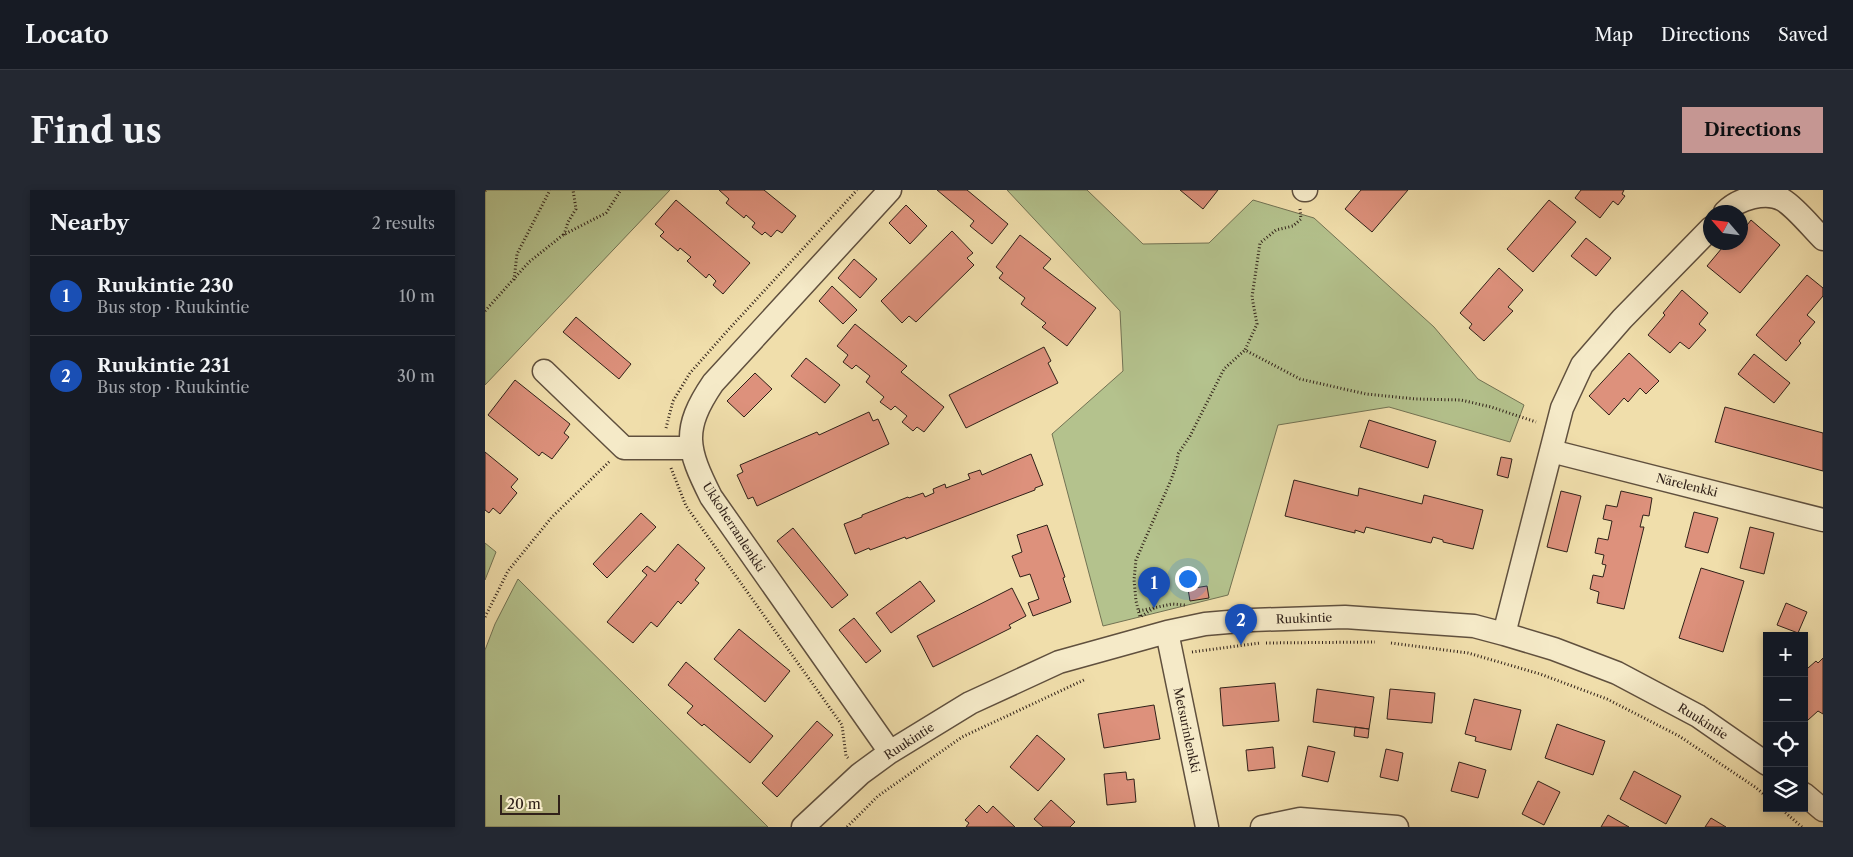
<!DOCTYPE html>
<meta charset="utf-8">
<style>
:root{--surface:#171b24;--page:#242831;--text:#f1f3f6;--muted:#9ea1a6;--line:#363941;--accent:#c59692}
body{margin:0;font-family:"Libre Caslon Text",serif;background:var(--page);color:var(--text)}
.controls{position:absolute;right:15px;bottom:15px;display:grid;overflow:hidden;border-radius:0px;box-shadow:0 2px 8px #0003}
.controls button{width:45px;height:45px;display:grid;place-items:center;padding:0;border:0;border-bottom:1px solid var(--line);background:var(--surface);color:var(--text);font:25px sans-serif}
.compass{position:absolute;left:1218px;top:15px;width:45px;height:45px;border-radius:50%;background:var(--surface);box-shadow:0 2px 8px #0003;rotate:298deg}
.scale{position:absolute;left:15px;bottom:12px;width:60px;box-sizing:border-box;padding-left:5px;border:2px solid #302119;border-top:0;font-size:14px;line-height:18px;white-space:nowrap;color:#302119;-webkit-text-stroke:4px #f5eac8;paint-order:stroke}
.you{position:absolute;left:702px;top:388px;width:18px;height:18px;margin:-12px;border:4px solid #fff;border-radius:50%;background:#1a73e8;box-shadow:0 0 0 8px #1a73e833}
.badge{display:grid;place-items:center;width:32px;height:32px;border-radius:50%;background:var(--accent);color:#fff;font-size:16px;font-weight:700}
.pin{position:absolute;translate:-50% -41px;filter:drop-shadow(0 1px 2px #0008)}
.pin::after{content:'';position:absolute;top:26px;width:18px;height:15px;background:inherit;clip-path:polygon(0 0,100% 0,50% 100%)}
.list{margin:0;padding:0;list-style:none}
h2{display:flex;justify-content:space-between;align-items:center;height:65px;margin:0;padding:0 20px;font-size:21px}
h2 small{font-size:16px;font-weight:400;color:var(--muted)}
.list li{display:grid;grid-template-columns:32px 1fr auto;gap:15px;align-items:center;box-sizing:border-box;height:80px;padding:0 20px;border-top:1px solid var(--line)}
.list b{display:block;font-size:19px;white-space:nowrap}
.list p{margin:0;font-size:16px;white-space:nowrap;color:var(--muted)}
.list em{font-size:16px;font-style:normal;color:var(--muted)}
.icon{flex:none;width:28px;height:28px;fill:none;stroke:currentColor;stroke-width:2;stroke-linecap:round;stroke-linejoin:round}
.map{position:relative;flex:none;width:1338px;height:637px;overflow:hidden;border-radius:0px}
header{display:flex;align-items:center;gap:30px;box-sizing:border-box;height:70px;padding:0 25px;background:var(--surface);border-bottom:1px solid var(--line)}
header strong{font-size:24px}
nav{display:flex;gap:28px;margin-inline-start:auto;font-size:18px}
.intro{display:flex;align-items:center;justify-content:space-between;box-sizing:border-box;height:120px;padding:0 30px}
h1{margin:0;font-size:35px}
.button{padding:12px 22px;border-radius:0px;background:var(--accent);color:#111;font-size:18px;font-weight:700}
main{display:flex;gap:30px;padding:0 30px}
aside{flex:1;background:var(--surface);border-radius:0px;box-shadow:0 2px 8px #0003}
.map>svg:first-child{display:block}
</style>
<header>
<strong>Locato</strong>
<nav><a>Map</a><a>Directions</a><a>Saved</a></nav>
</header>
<div class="intro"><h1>Find us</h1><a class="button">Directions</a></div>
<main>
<aside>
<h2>Nearby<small>2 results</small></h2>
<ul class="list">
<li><span class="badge" style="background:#1a4fb4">1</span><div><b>Ruukintie 230</b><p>Bus stop · Ruukintie</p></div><em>10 m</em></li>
<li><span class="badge" style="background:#1a4fb4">2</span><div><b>Ruukintie 231</b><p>Bus stop · Ruukintie</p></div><em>30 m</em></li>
</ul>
</aside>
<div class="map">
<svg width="1338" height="637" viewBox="0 0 1338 637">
<rect width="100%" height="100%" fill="#f0deab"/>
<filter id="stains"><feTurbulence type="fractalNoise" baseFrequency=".004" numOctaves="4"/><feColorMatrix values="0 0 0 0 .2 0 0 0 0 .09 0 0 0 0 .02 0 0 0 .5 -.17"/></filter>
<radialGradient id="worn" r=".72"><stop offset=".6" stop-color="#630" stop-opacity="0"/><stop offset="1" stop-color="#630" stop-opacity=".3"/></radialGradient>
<path fill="#b4c28d" stroke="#727253" d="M0 0H185L0 195Z
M522 0H602L658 54 724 53 768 10 829 28 949 137 993 189 1039 215 1025 252 904 217 793 235 743 405 618 436 567 244 638 181 635 121Z
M0 353 11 362 0 390Z
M33 389 283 637H0V460L10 434Z"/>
<path fill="#dd917c" stroke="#302119" d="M234 0H279L311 26 297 43 292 40 286 47 280 42 277 45 267 37 270 33 261 25 259 28 241 13 244 9Z
M452 0H482L523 34 507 54 485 36 489 31Z
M695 0H733L718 19Z
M876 0H923L887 42 860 19Z
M1096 0H1139L1137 4 1140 6 1133 15 1128 11 1115 28 1090 8Z
M191 10 265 73 238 104 228 95 231 91 224 84 221 88 202 71 206 67 195 58 193 61 175 46 179 42 170 34Z
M1064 10 1091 32 1048 82 1022 59Z
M421 15 442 36 425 54 404 33Z
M1266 30 1295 55 1255 103 1222 76 1242 52H1256V43Z
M467 41 488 63 482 68 489 75 431 132 424 126 417 133 396 111Z
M535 45 566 69 558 78 611 118 582 156 557 137 561 133 536 114 540 108 514 88 518 83 511 77Z
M1101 48 1126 68 1111 86 1086 66Z
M369 69 392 89 375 108 353 88Z
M1014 78 1038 100 1023 117 1028 121 999 151 984 138 987 134 975 123Z
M1322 85 1338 98V106L1322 125 1330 132 1314 151 1316 153 1301 171 1271 145Z
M347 96 372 120 358 134 334 111Z
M1197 100 1223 123 1214 134 1221 140 1204 159 1195 152 1185 163 1163 145 1180 125 1178 123Z
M91 127 146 174 134 189 78 142Z
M370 134 422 176 416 182 459 217 439 242 432 237 428 241 417 232 422 226 410 216 406 220 395 212 399 207 381 192 385 186 371 175 367 179 358 172 363 165 352 156Z
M559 157 566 171 563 173 573 193 481 238 464 205Z
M1144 163 1174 191 1161 204 1155 198 1143 212 1139 208 1124 225 1104 206Z
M1269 164 1305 193 1289 213 1253 184Z
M321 168 355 195 340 213 306 186Z
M270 183 287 199 259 227 242 211Z
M30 190 85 234 79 243 84 247 67 269 57 262 54 266 3 225Z
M1240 217 1338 243V281L1230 252Z
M384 222 388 231 393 229 404 254 272 316 268 307 263 309 252 285 258 282 255 275 332 242 334 245Z
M884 230 951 251 943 278 875 257Z
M0 262 33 289 26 297 32 303 15 324 8 318 4 323 0 320Z
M546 264 558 295 550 298V300L421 349 420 347 385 360 384 358 370 364 359 334 377 327V325L423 307 424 308 438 303 440 307 449 303 448 299 460 294 461 298 485 289 483 284 495 280 497 285Z
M1016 267 1027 269 1023 288 1012 285Z
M809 290 873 306 874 298 937 314 939 305 998 320 988 359 958 352V350L948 347 946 353 881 337 879 343 870 340V343L800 326Z
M1076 301 1096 306 1082 362 1062 357Z
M1136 301 1167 308 1164 326 1158 325 1155 337H1159L1139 419 1112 413 1114 402 1105 399 1108 385 1118 387 1121 375 1117 374 1119 365 1110 363 1113 348 1123 350 1127 331 1118 329 1121 315 1132 317Z
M1209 322 1233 328 1223 363 1200 357Z
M156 323 171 337 122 388 108 374Z
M562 335 580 387 578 388 586 412 548 426 543 413 554 409 545 384 535 387 527 366 537 362 532 345Z
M1265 337 1289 343 1279 384 1255 378Z
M308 338 363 405 347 418 292 351Z
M193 354 220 378 210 390 214 393 196 414 193 411 172 437 166 432 148 453 122 432 162 385 157 381 162 376 170 382Z
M1216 378 1259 391 1238 462 1194 448Z
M435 391 450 411 406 443 391 423Z
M722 396 724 408 705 411 703 399Z
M527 398 541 426 524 435 526 438 448 477 432 446Z
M1301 413 1322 422 1313 443 1292 435Z
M369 428 396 461 381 473 354 440Z
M254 439 305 481 280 512 229 469Z
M1338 468V524L1333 521 1323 530 1319 526 1321 486 1319 479 1322 477 1323 478 1331 471 1333 473Z
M201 472 288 546 265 573 219 534 217 536 202 523 208 516 183 495Z
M790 493 794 531 738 536 735 498Z
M832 499 889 507 884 539 828 532Z
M905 499 950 503 947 533 902 529Z
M989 509 1036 520 1026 560 990 551 991 547 980 544Z
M669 515 675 549 619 558 613 524Z
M332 531 348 545 292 607 277 593Z
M1072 534 1120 551 1108 585 1060 568Z
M870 537 884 539 883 548 869 546Z
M552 545 580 569 553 601 525 577Z
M823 556 850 562 843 592 817 586Z
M788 557 790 578 763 581 761 560Z
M901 559 918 563 913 591 895 587Z
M974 572 1001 580 993 608 966 601Z
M1149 581 1196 606 1181 634 1135 609Z
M641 582 642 590 649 589 651 612 622 615 619 584Z
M1053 591 1075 602 1059 635 1037 624Z
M566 610 590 632 585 637H558L549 629Z
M494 615 502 623 508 616 530 637H481L484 633 480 630Z
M1123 625 1144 637H1116Z
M1226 628 1241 637H1220Z"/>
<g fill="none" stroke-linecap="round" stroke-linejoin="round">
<defs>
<path id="minor" d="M819 0H821
M1240 22C1253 9 1281 0 1298 10 1310 17 1327 38 1338 49
M59 181 139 258H206
M1066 261 1338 330
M682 442 722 637
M1019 444 1077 218 1097 175 1137 129 1226 38
M405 562 226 307C202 259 196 240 228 193L405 0
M1319 604 1338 620
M318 637 375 584 405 562 485 513 574 472 682 442 720 434 767 430 860 427 989 436 1019 444 1069 459 1132 483 1213 526 1282 574
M777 637 815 629 912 637"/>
</defs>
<use href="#minor" stroke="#60503e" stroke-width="25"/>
<path stroke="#302119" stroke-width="3" stroke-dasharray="1 2.5" stroke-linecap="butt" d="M0 1 1 0
M815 19 816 29 808 36 791 40 775 53 767 107 772 134 760 160 815 189 881 204 931 209 976 210 1006 217 1051 232
M79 45 83 32 91 19 88 0
M29 90 32 64 65 0
M0 121 44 72 78 45 121 23 136 0
M181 238 188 211 205 183 244 139 372 0
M186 278 201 316 357 535 361 566 363 568
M669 418 655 427 651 411 649 390 651 370 686 290 692 273 693 264 705 246 739 179 760 160
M654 421 687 414 700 415
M0 427 23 381 67 327 125 271
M781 453 890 452
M906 453 983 463 1055 484 1122 509 1194 546 1270 597 1282 607
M707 462 775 453
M1295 618 1317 637
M362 637 393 606 477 547 601 489"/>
<use href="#minor" stroke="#f5eac8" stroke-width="22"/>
</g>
<g text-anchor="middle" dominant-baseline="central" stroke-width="5" stroke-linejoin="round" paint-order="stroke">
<g font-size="12" fill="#302119" stroke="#f5eac8">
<text transform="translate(1202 295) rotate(14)">Närelenkki</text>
<text transform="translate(249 337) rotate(57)">Ukkoherranlenkki</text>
<text transform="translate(819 428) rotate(-2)">Ruukintie</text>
<text transform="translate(1218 531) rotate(32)">Ruukintie</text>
<text transform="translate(702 540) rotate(78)">Metsurinlenkki</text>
<text transform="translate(424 551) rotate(-33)">Ruukintie</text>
</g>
</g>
<rect width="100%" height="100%" filter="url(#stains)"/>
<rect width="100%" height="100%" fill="url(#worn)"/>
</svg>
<div class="controls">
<button>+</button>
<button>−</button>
<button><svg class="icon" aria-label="locate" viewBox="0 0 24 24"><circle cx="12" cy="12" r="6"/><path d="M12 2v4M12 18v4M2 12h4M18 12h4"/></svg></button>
<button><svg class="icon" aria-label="layers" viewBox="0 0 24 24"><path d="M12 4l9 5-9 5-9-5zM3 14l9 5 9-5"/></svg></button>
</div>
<svg class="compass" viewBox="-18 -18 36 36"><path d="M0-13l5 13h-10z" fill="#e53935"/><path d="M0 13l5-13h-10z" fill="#9ea1a6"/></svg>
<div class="scale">20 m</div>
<div class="you"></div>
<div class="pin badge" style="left:669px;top:418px;background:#1a4fb4">1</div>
<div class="pin badge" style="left:756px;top:455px;background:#1a4fb4">2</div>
</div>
</main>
